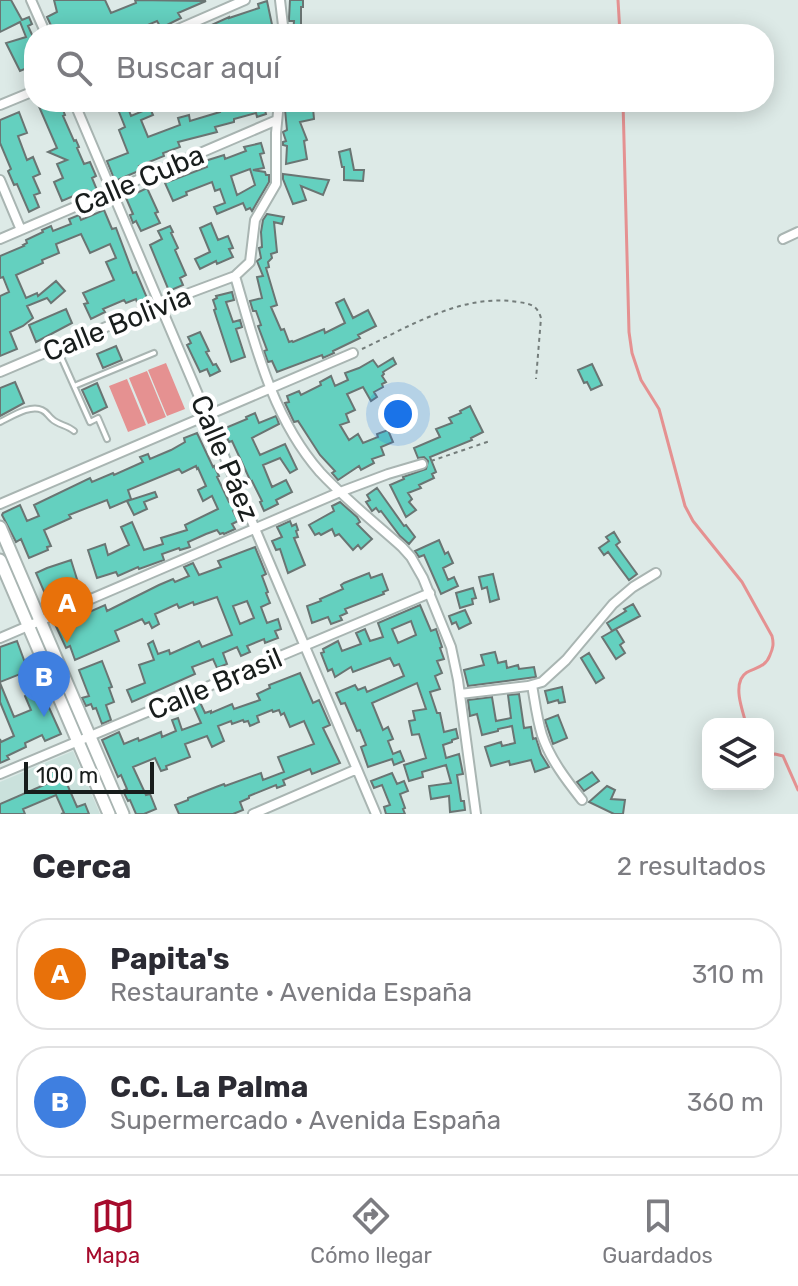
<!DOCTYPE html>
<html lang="es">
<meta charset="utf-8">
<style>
:root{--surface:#fff;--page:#f2f2f3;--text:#2b2b33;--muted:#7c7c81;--line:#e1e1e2;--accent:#a60b2c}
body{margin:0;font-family:Rubik,sans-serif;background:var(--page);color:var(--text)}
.controls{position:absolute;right:24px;bottom:24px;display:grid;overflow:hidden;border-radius:16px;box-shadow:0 4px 20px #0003}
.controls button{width:72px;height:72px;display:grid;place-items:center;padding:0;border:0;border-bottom:2px solid var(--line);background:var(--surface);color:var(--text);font:40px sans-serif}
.scale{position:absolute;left:24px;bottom:20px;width:130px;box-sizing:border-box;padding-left:8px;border:4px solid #181d1c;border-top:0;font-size:22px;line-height:28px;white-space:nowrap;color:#181d1c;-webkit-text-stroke:6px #fff;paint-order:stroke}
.you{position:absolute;left:398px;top:414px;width:28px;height:28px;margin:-20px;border:6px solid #fff;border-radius:50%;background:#1a73e8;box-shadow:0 0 0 12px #1a73e833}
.badge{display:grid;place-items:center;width:52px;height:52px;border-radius:50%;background:var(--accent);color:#fff;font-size:26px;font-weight:700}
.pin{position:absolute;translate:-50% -66px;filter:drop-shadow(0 2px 4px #0008)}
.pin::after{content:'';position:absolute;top:42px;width:28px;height:24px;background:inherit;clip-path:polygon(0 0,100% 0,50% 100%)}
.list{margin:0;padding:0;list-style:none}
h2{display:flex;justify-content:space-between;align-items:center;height:104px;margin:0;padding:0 32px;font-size:34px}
h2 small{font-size:26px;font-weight:400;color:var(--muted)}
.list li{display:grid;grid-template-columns:52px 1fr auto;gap:24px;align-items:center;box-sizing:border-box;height:112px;margin:0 16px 16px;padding:0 16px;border:2px solid var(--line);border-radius:32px}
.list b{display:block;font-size:30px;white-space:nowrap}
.list p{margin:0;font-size:26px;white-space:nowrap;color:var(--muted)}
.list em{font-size:26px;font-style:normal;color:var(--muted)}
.icon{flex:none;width:44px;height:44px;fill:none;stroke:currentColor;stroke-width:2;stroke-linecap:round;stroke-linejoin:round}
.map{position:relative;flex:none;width:798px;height:814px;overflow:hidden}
.search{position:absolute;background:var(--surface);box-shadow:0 4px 20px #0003;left:24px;right:24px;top:24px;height:88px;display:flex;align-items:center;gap:20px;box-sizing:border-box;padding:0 28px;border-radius:32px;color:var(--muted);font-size:30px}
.sheet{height:360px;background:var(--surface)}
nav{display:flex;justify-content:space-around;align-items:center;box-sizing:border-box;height:112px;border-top:2px solid var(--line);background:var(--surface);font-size:22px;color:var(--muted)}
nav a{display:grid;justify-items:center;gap:4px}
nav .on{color:var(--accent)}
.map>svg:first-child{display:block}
</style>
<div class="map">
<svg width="798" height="814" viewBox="0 0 798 814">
<rect width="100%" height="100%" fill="#ddeae7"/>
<path fill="#cae1dc" d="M73 751 100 814H0V782Z"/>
<path fill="#e59191" d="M166 363 185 409 167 416 148 370Z
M147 371 166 417 148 424 129 378Z
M127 379 146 425 128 432 109 386Z"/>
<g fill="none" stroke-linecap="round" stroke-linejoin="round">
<path stroke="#e59191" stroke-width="3" d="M618 0 620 34
M623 102 629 332 632 353 641 380 659 409 685 506 693 521 742 582 772 636C774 644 773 648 770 655 764 672 747 666 741 679 735 692 743 711 746 724
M768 755 775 754 783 756 798 790"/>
</g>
<path fill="#64d0bf" stroke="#6a7573" stroke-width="2" fill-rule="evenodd" d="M0 0H11L22 20 29 17 32 24 28 26 34 39V65L20 71 6 43 26 37 20 22 0 32Z
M54 0H105L111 13 136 3 135 0 206 1 178 13 181 18 161 28 157 21 127 34H55L47 17 57 12Z
M290 0H303V7H301V34H293L294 21H289V19Z
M267 1 274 34H208L205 28 229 17V18L259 8 258 4Z
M37 102H62L65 109 63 110 65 115 63 116 74 141 76 140 79 147 77 148 84 164 90 162 96 176 92 178 97 190 89 193 87 190 62 201 54 182 63 178 57 164 67 160 48 152 57 148Z
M115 102H126L131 116 150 108 153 115 141 120 148 137 180 125 178 118 189 115 190 121 220 112 218 103 223 102H263L266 114 257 117 256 113 234 119V122L215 127 217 132 178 142 180 147 163 153 164 156 139 166 141 170 115 181 107 161 128 153 119 130 125 127Z
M313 108 314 119 300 122 307 140 304 141 307 159 286 164 287 146 283 145V142L286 141 283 132 287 130 285 110Z
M19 112 27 133 18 136 27 160 33 157 40 174 33 177 40 193 34 195 39 207 29 212 17 184 14 185 8 171 11 169 0 143V120Z
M261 143 264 153 260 154 264 168 253 170 265 172 266 175H269V182L252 211 250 208 246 210 243 203 217 214 214 207 225 203 220 189 215 191 212 182 186 192 187 195 173 201 165 183 207 167 205 161 224 155 225 159 246 151 244 147ZM250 169 255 185 237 195 231 176Z
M350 149 354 170H364L363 181 344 180V167H342L339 152Z
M283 174 291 175 329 180 323 195 301 186 306 200 293 204 283 179Z
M147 188 158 212 155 213 160 223 141 231 136 221 133 223 130 215 133 214 126 198Z
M104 210 112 229 116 228 133 273 136 272 147 298 145 303 138 306 136 299 126 303 124 300 103 309 105 312 91 319 84 304 88 303 83 293 114 280 106 262 116 258 110 244 90 253 81 234 56 244 59 253 42 260 43 263 16 275 26 298 37 293 38 296 56 281 65 291 51 303 47 298 27 306 33 318 23 326 10 332 17 349 0 356V296L9 292 3 277 0 278V256L24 246 23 245 27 243 26 240 43 232 42 230 51 226 53 231 71 224 69 219 79 215 81 220Z
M267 214 284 217 282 224 274 222 277 252 271 254 272 258 268 262 269 267 266 268 277 305 271 307 281 330 284 329 289 342 292 341 293 342 324 329 325 333 345 323 336 303 344 299 353 318 368 310 376 326 358 335 360 338 333 351 334 353 323 358 322 355 277 372 272 361 268 362 264 351 267 350 258 326 261 325 256 311H253L250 301 262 298 257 277 263 276 257 261 261 258 259 248 262 247 261 232 263 220Z
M211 223 218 240 228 236 233 248 229 249 233 257 217 264 216 261 200 269 195 259 210 252 200 228Z
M170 226 173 232 171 233 178 248 175 250 186 275 180 278 183 285 169 291 150 245 162 239 158 231Z
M232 292 234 300 226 302 233 322 240 320 242 327 236 329 245 357 231 362 214 310 216 309 213 300 217 298 216 296Z
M66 309 72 323 36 342 29 325Z
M200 332 209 351 206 352 213 365 216 364 220 371 210 376 207 369 200 372 187 345 191 343 188 337Z
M116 346 122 360 103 368 97 354Z
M393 358 396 364 383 372 384 374 382 376 386 382 382 384 383 387 374 392 377 397 371 401 363 387 347 394 355 410 346 414 349 422 340 425 349 440 358 434 363 443 378 437 377 434 388 430 393 442 381 447 384 455 372 459 374 463 361 470 359 466 338 480 332 473 335 471 320 455 298 421 294 422 285 403 289 402 287 396 299 391 301 395 321 385 320 382 331 376 335 386 348 380 345 373 359 368 373 360 378 367Z
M592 364 602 385 591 390 587 382 584 383 578 370Z
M15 382 24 403 0 416V388Z
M97 383 107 407 93 414 82 390Z
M470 406 483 432 471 438 472 440 430 457 436 472 432 474 434 478 419 485 421 488 408 493 412 499 409 502 416 510 406 517 390 485 404 479 403 477 426 469 428 461 424 457 418 458 414 448 440 437 436 429 452 423 449 418 461 413 460 411Z
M255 413 259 423 276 416 279 424 252 438 260 455 285 444 297 469 290 473 280 458 263 465 272 487 286 480 292 492 276 500 278 504 264 511 260 502 262 501 252 481 251 482 232 441 229 442 223 429 247 419 246 417Z
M197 433 213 467 214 466 219 476 217 477 229 502 231 501 235 510 233 511 238 521 232 524 235 529 224 534 223 533 220 534 217 530 206 534 188 542 190 547 180 550 179 548 162 554 164 560 139 569 138 567 118 576 116 572 97 578 88 550 105 544 108 555 129 545 121 527 132 522 144 550 163 544 161 538 187 530 185 525 218 509 212 496 203 501 198 490 206 486 198 468 197 469 196 466 182 473 179 469 128 490 131 499 110 508 107 500 69 515 71 518 44 530 51 546 47 547 48 550 29 558 21 539 16 542 2 515 3 513 20 505 27 521 39 516 34 505 90 478 92 482 113 473 114 475 143 462 140 457 148 454 150 459 171 450 185 442 184 438Z
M377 488 404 526 406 525 415 537 409 544 400 536 381 511 379 512 376 508 372 511 366 502 370 500 367 495Z
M155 492 157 497 144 502 147 509 134 515 127 501Z
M340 502 357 517 360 522 357 524 372 539 361 549 358 545 353 550 339 534 335 536 332 529 321 535 319 533 315 535 309 525 334 511 332 506Z
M290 521 292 526 296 524 298 530 296 531 298 537 294 538 305 565 288 573 280 549 276 550 272 541 282 537 277 527Z
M614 532 620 542 616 545 637 574 629 580 608 552 604 555 599 548 609 541 606 537Z
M439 540 445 554 448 552 453 563 443 568 448 580 454 577 458 586 441 594 424 555 419 557 415 551Z
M255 547 266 574 262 576 268 592 266 593 270 603 261 607 267 623 278 619 281 629 275 631 278 638 265 643 264 639 247 646 250 652 241 656 237 647 223 653 227 664 217 668 213 659 192 667 195 674 132 702 127 690 145 683 139 665 154 660 148 644 153 641 158 654 169 650 170 654 199 641 202 647 232 635 217 597 194 605 193 602 179 608 177 604 155 614 159 624 152 628 149 622 145 624 142 619 115 631 119 641 75 660 70 646 66 648 54 622 76 613 78 617 105 605 107 611 159 585 173 579 175 582 189 576 184 567 193 563 199 575 221 567 218 561ZM247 601 254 618 240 624 233 606Z
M71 560 81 592 65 602 63 596 49 603 36 573 47 568Z
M369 573 371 578 382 574 388 590 383 592 384 594 345 609 347 613 340 616 342 620 331 624 328 617 312 623 307 606 321 601 320 599 343 589 341 585 344 583Z
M493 574 499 599 490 602 487 587 482 589 479 577Z
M473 588 476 598 472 599 473 604 460 608 456 593Z
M633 604 640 616 612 631 607 623 626 611 624 609Z
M420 605 431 631 436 629 442 647 440 648 444 659 437 661 442 673 435 676 440 689 430 692 437 713H440L444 732 456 729 458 738 452 740V742L443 745 446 758 459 754 463 774 457 775 461 801H464L465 810 450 812 449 796 431 799 429 786 451 783 446 765 422 772 423 777 409 781 404 765 426 758 419 734 412 735 409 721 415 720 413 711 426 709 417 683 372 703 383 730 388 727 393 739 388 741 393 754 400 751 404 761 394 765 392 759 368 767 361 747 366 745 360 730 357 731 345 703 341 704 336 693 355 685 358 690 365 687 367 692 404 676 399 664 394 666 390 658 353 672 351 667 335 677 332 669 328 671 321 653 324 652 323 649 338 641 342 651 361 644 356 633 365 629 370 641 383 637 378 623ZM411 621 416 635 398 643 392 629Z
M465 610 471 623 459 629 456 622 452 624 449 616Z
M616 629 624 642 620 645 625 653 616 659 602 637Z
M17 641 28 671 0 682V647Z
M495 652 498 663 506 661 507 668 518 665 519 669 534 667 536 677 468 686 464 670 484 665 481 655Z
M589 653 604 678 596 683 581 658Z
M102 661 112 687 109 688 114 702 106 705 111 720 102 724 96 708 93 709 91 704 86 706 82 698 89 696 79 670Z
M300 673 313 703 319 700 330 725 323 728 340 763 312 774 310 769 283 780 285 785 277 788 276 785 249 796V798L240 802 243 810 233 814H179L175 805 188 800V798L216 787 224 784 225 786 261 773 263 780 284 772 278 757 314 744 304 721 290 727 284 713 281 715 279 710 273 712 272 710 257 716 259 722 250 726 248 721 244 722 243 720 232 724 231 721 218 726 224 741 212 747 207 736 185 744 190 757 166 766 167 769 161 771 155 758 133 767 146 795 150 794 156 809 144 814H136L130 800 128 801 123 791 127 789 121 775 118 777 102 740 119 732 124 744 138 738 139 741 161 732 162 737 176 731 172 720 178 718 182 730 201 723 191 701 198 698 205 713 211 711V713L232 704 234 709 260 700 257 694 270 688 269 685Z
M38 682 41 689 45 687 51 699 46 701 61 734 45 741 42 735 25 743 26 747 7 756 9 759 0 763V739L1 742 14 736 0 702V683L14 717 31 710 25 696 28 694 25 687Z
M562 687 565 702 559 703 558 700 548 703 545 691Z
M519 694 524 728 531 727 533 739 536 738 541 754 549 767 535 772 531 760 510 765 509 761 491 766 485 747 501 742 502 746 515 743 512 726 498 729V731L482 735 477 714 470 716 468 700 492 697 496 721 511 718 508 695Z
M558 715 567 738 553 744 545 720Z
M60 768 77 807 85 804 89 814H61L64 813 56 795 23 809 25 814H0V804L51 782 48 774Z
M592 772 599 781 584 791 577 782Z
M392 773 397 784 404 781 408 791 400 794 405 808 403 809 405 814H386L384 807 390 805 382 785 374 788 371 781Z
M607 786 615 790 611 799 625 800 623 814H614L589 802Z"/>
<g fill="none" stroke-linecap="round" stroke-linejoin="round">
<defs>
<path id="lane" d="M57 348 90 422 98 418 107 439
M74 386 154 353
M0 422C11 417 30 404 42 410 47 412 48 416 52 419 58 425 67 425 74 431"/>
<path id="street" d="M31 0 46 34
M280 0 284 34
M167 34 245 0
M74 102 376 814
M0 105 34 91
M0 180 21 230
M0 239 277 120
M783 239 798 232
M235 276C255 345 272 417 320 472 345 499 374 522 402 547L411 557 423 578 451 647 458 680 476 814
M0 372 160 304 235 276 250 262 255 220 276 184V133L279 102
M0 504 353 353
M0 638 340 492 388 474 422 464
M532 685C535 702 537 719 542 735 550 759 567 781 582 800
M460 694 528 686 542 682 566 660 613 604 633 587 656 573
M0 774 430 593
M253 814 357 769"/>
<path id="secondary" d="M0 527 123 814
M0 560 109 814"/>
</defs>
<use href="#lane" stroke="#a9b5b2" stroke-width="8"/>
<use href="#street" stroke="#a9b5b2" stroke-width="12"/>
<use href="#secondary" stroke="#a9b5b2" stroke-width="15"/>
<path stroke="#747d7b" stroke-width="2" stroke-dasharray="4 4" stroke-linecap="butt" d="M362 349C410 326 463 293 518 302 531 304 537 305 541 318L536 379
M431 461 490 441"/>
<use href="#lane" stroke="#fff" stroke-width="4"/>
<use href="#street" stroke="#fff" stroke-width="8"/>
<use href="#secondary" stroke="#fff" stroke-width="11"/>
</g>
<g text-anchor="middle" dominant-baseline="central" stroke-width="8" stroke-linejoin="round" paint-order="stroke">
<g font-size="28" fill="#181d1c" stroke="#fff">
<text transform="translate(139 180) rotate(-23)">Calle Cuba</text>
<text transform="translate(117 324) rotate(-22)">Calle Bolivia</text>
<text transform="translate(225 458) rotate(67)">Calle Páez</text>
<text transform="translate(215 684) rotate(-23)">Calle Brasil</text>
</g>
</g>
</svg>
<div class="controls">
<button><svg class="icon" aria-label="layers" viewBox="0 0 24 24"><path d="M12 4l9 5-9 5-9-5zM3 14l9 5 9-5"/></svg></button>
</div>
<div class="scale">100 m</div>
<div class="you"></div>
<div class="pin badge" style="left:67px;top:643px;background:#e8710a">A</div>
<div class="pin badge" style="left:44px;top:717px;background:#3f7fe0">B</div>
<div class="search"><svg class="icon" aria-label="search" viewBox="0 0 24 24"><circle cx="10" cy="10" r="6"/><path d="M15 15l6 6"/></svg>Buscar aquí</div>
</div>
<section class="sheet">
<h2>Cerca<small>2 resultados</small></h2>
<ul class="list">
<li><span class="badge" style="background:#e8710a">A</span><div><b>Papita's</b><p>Restaurante · Avenida España</p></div><em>310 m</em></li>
<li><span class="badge" style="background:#3f7fe0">B</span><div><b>C.C. La Palma</b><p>Supermercado · Avenida España</p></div><em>360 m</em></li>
</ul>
</section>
<nav>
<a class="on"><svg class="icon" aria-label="map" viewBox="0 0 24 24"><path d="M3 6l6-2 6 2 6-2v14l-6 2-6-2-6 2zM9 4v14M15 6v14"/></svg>Mapa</a>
<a><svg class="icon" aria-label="directions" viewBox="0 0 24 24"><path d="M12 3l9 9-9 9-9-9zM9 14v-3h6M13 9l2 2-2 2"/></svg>Cómo llegar</a>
<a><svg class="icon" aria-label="saved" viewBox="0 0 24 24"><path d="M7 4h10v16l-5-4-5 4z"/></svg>Guardados</a>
</nav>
